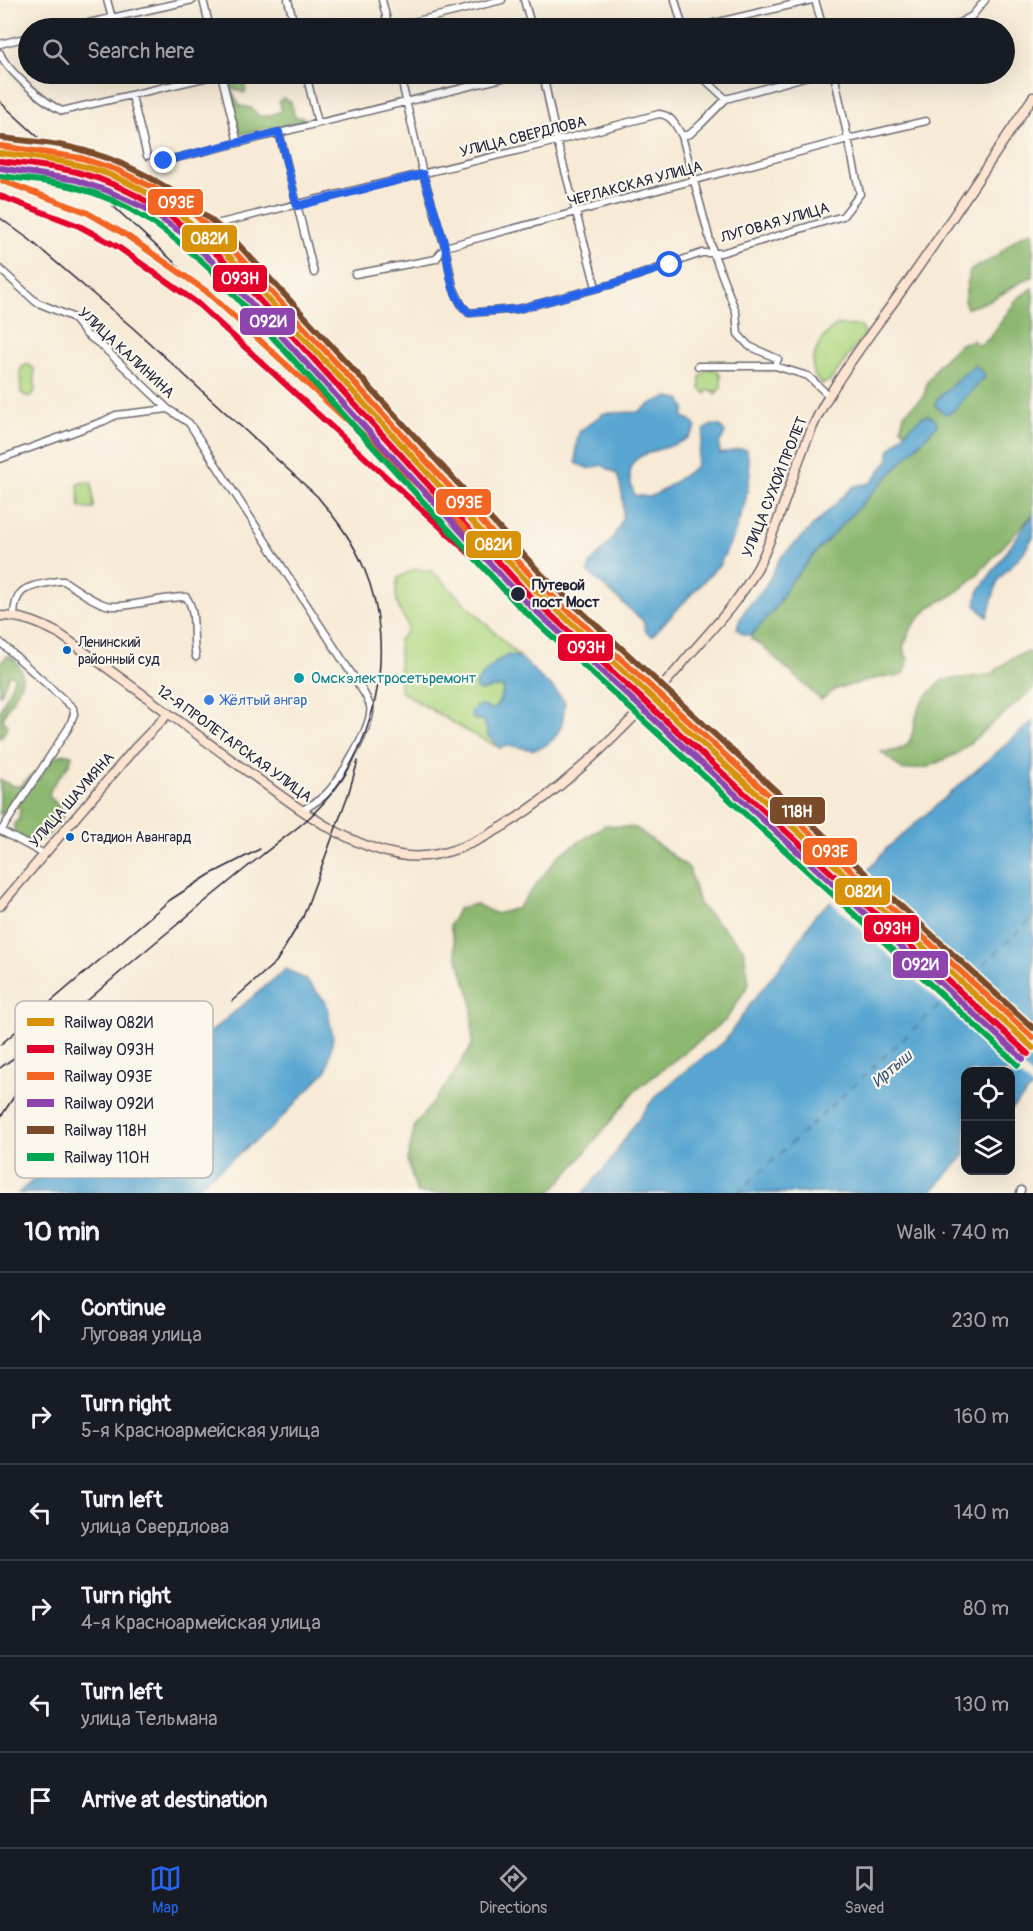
<!DOCTYPE html>
<meta charset="utf-8">
<style>
:root{--surface:#171b24;--page:#242831;--text:#f1f3f6;--muted:#9ea1a6;--line:#363941;--accent:#2563eb}
body{margin:0;font-family:Pangolin,sans-serif;background:var(--page);color:var(--text)}
.controls{position:absolute;right:18px;bottom:18px;display:grid;overflow:hidden;border-radius:12px;box-shadow:0 6px 24px #0002}
.controls button{width:54px;height:54px;display:grid;place-items:center;padding:0;border:0;border-bottom:2px solid var(--line);background:var(--surface);color:var(--text);font:30px sans-serif}
.stop{position:absolute;width:18px;height:18px;margin:-14px;border:4px solid #2563eb;border-radius:50%;background:#fff}
.stop.end{background:#2563eb;border-color:#fff;box-shadow:0 2px 6px #0008}
.list{margin:0;padding:0;list-style:none}
h2{display:flex;justify-content:space-between;align-items:center;height:78px;margin:0;padding:0 24px;font-size:26px}
h2 small{font-size:20px;font-weight:400;color:var(--muted)}
.list li{display:grid;grid-template-columns:39px 1fr auto;gap:18px;align-items:center;box-sizing:border-box;height:96px;padding:0 24px;border-top:2px solid var(--line)}
.list b{display:block;font-size:22px;white-space:nowrap}
.list p{margin:0;font-size:20px;white-space:nowrap;color:var(--muted)}
.list em{font-size:20px;font-style:normal;color:var(--muted)}
.icon{flex:none;width:33px;height:33px;fill:none;stroke:currentColor;stroke-width:2;stroke-linecap:round;stroke-linejoin:round}
.map{position:relative;flex:none;width:1033px;height:1193px;overflow:hidden}
.search{position:absolute;background:var(--surface);box-shadow:0 6px 24px #0002;left:18px;right:18px;top:18px;height:66px;display:flex;align-items:center;gap:15px;box-sizing:border-box;padding:0 21px;border-radius:33px;color:var(--muted);font-size:22px}
.sheet{height:654px;background:var(--surface)}
nav{display:flex;justify-content:space-around;align-items:center;box-sizing:border-box;height:84px;border-top:2px solid var(--line);background:var(--surface);font-size:16px;color:var(--muted)}
nav a{display:grid;justify-items:center;gap:3px}
nav .on{color:var(--accent)}
.map>svg:first-child{display:block}
</style>
<div class="map">
<svg width="1033" height="1193" viewBox="0 0 1033 1193">
<rect width="100%" height="100%" fill="#fbf7ec"/>
<filter id="ink" filterUnits="userSpaceOnUse"><feTurbulence type="fractalNoise" baseFrequency=".0167" numOctaves="2"/><feDisplacementMap in="SourceGraphic" scale="12" xChannelSelector="R" yChannelSelector="G"/><feConvolveMatrix kernelMatrix="1 2 1 2 8 2 1 2 1" color-interpolation-filters="sRGB"/></filter>
<filter id="wash" filterUnits="userSpaceOnUse"><feTurbulence type="fractalNoise" baseFrequency=".008" numOctaves="4" result="noise"/><feDisplacementMap in="SourceGraphic" scale="24" xChannelSelector="R" yChannelSelector="G"/><feGaussianBlur stdDeviation="1.35" result="paint"/><feColorMatrix in="noise" values="0 0 0 0 0 0 0 0 0 0 0 0 0 0 0 0 0 1.4 0 .05"/><feComposite in="paint" operator="in"/></filter>
<g filter="url(#wash)">
<rect width="100%" height="100%" fill="#f7ead6"/>
<path fill="#b0d882" stroke="#697d5e" stroke-width="1.5" d="M838 325 861 326 865 334 830 381 822 384C801 370 820 334 838 325Z
M27 364 34 369 35 389 33 395 28 397 21 393 20 372 22 367Z
M708 369C721 368 722 377 721 388L715 394V391L706 390V394L700 389V377Z
M90 482 92 484 94 507 92 509 80 508 78 485 80 483Z
M415 569 432 571 520 657 508 655 482 691 496 686 504 688 496 708 491 710 484 720 488 736 500 748 472 734 400 691 399 640 407 631C408 622 405 621 401 613 395 602 395 590 398 578Z"/>
<path fill="#8cb870" stroke="#576d56" stroke-width="1.5" d="M225 74H247V78L243 81 246 91 244 93 233 88 231 90 240 106 251 108 259 116H267L280 112 281 109 279 101 283 98 291 102 295 117 304 118 305 121 242 134 239 132 225 86 227 80Z
M1033 231V277C1023 279 1016 285 1007 291 995 298 981 305 967 308L964 301 970 271C978 265 988 262 996 256 1010 245 1014 237 1033 231Z
M1033 288V514L975 577 953 595 931 606 913 625 903 647 908 660 905 673 897 677 886 676 836 689 821 700 761 645 751 639 752 635 777 606 789 584 818 550 936 425 922 417 906 431 901 428 904 414 924 396 927 382 939 364 960 344 973 340 978 346 989 339 1018 298Z
M1028 652 1033 653V689L958 753 928 767 903 770 881 752C921 751 908 732 920 705 925 696 935 688 942 680L990 675 1013 657Z
M7 656 12 657C15 662 19 665 21 670 28 684 6 704 3 719L7 725 5 732 0 738V711L14 679 13 675H9L0 696V663Z
M67 754 72 755C70 772 51 779 49 796L57 804 64 814C51 834 36 853 14 831V824L19 819 20 808 15 804 0 815V779L12 786H20L32 775 39 780C47 767 50 755 67 754Z
M605 825 636 828 689 868 699 904 744 949 749 984 726 1020 635 1091 576 1164 550 1193H417L407 1160 415 1125 448 1083 472 1045V1001L457 956 450 925 459 908 476 904 496 914 518 908 559 855Z"/>
<path fill="#58a6d1" stroke="#3d6486" stroke-width="1.5" d="M974 365 983 372 985 377 952 412 945 414 935 406 936 400Z
M668 397 680 399 685 408 683 417 691 420 696 428C693 432 690 437 686 439 672 450 631 450 630 471 629 478 632 488 634 495L650 497 663 490 695 467 705 429 712 425 720 426 725 433 719 444 720 454 740 449 747 450 750 474 745 502 734 535 720 564 652 636 646 632 643 621 588 572C590 562 593 560 600 553 626 526 628 509 617 474L602 465 589 469 576 463V446L579 432 604 413 638 412 652 403Z
M928 415 936 420 937 425 818 550 789 584 777 606 752 635H744L737 629C740 611 755 600 766 585 772 576 775 565 782 556L854 486 871 483 889 459V451L906 431 922 417Z
M1033 514V537L1024 552 998 580 987 617 976 606 978 592Z
M508 655 520 657 547 684 551 686 565 702C563 710 564 719 561 726 557 739 542 752 528 749 516 747 512 744 500 748L488 736 484 721 473 719 471 712 478 705 485 706 491 710C498 707 503 695 504 688 492 685 487 692 477 690L475 685C485 672 493 662 508 655Z
M1033 721V1087L1011 1109 1010 1072H966L965 1155 930 1193H583L610 1162 627 1135 654 1098 685 1071 724 1042 752 1002 790 954 816 914 863 876 886 849Z
M286 969 305 979 326 1002 333 1038 327 1070 273 1127 189 1193H18Z"/>
<path fill="#f7ead6" d="M856 878 1033 1040V1063L843 889Z
M835 895 1033 1076V1088L829 900Z"/>
<g fill="none" stroke-linecap="round" stroke-linejoin="round">
<path stroke="#385777" stroke-width="1.5" stroke-dasharray="8 6" stroke-linecap="butt" d="M738 1193 1033 918"/>
</g>
</g>
<g filter="url(#ink)">
<g fill="none" stroke-linecap="round" stroke-linejoin="round">
<defs>
<path id="minor" d="M107 0 112 18
M203 0 210 28
M288 0 295 28
M382 0 389 28
M524 0 532 28
M675 0 683 28
M815 0 823 28
M66 28 193 0
M389 28 502 0
M693 28 812 0
M950 28 972 16 985 0
M0 44 28 37
M0 53C6 70 45 103 62 111L221 74
M221 74 238 143
M306 74 318 123
M400 74 423 174 445 247 453 287 462 306 469 313 518 309 613 284 702 253H721L843 216 860 194 834 74
M543 74 557 141 596 287
M699 74 726 99
M132 96 147 156
M279 132 314 273
M682 136 713 252 736 312 738 334 749 346 778 359 775 366
M164 161 520 74
M212 225 557 141 659 114C672 115 676 126 682 136L690 134 702 123 726 99 815 74
M0 269 36 302 72 317 87 335 101 345 168 409 189 423 364 693C366 697 369 702 370 706 374 724 339 781 326 794 320 800 311 805 303 810
M355 274 436 259 445 247 848 139 926 121
M698 366H775L808 376 829 396
M0 459 104 421 116 415 168 409
M14 616C15 584 31 587 58 581H64C77 589 91 601 106 605 123 610 164 596 186 597 198 612 191 638 196 657
M0 642 73 708 74 714 69 727 1 831 44 854
M1020 1193 1021 1190"/>
<path id="secondary" d="M0 616C22 616 39 623 58 633 121 677 182 724 244 769 291 802 341 845 400 855 494 873 637 718 692 652 716 625 741 598 758 567 786 512 797 447 830 394 853 355 882 319 908 282 951 221 992 159 1033 97
M0 906 135 748 168 714"/>
</defs>
<use href="#minor" stroke="#6d6871" stroke-width="9"/>
<use href="#secondary" stroke="#6d6871" stroke-width="11"/>
<use href="#minor" stroke="#fff" stroke-width="6"/>
<use href="#secondary" stroke="#fde4d1" stroke-width="8"/>
<path stroke="#22223b" stroke-width="1.5" d="M0 102 392 463 532 587
M0 218 30 240 133 328 317 496C336 519 353 541 364 568 399 652 376 754 311 816 296 830 278 842 261 856 232 879 202 904 173 928 134 959 97 993 59 1025 40 1040 19 1054 0 1068
M232 1001 276 962 303 917 348 795 358 761
M0 1045 170 900 209 875 260 849
M0 1118 48 1045 59 1031"/>
<defs>
<path id="rail-1" d="M0 153C26 156 52 159 78 165 136 178 184 215 227 254L532 587 1033 1048"/>
<path id="rail-2" d="M0 161C26 164 52 166 77 172 135 187 179 220 222 259L527 593 1028 1054
M0 196 79 226 118 247 197 303 471 555"/>
<path id="rail-3" d="M1 146 81 158 117 170 156 189 195 215 232 249 537 582 1033 1038
M3 181 86 212 126 235 206 291 481 543"/>
<path id="rail-4" d="M0 168 76 180 108 191 145 208 182 233 216 265 522 598 1023 1059"/>
<path id="rail-5" d="M2 138C29 141 58 143 85 151 146 168 192 201 238 244L543 576 1033 1028"/>
<path id="rail-6" d="M0 176C24 179 50 181 74 187 129 201 170 232 211 270L517 604 1018 1065"/>
</defs>
<use href="#rail-1" stroke="#fbf7ec" stroke-width="10"/>
<use href="#rail-2" stroke="#fbf7ec" stroke-width="10"/>
<use href="#rail-3" stroke="#fbf7ec" stroke-width="10"/>
<use href="#rail-4" stroke="#fbf7ec" stroke-width="10"/>
<use href="#rail-5" stroke="#fbf7ec" stroke-width="10"/>
<use href="#rail-6" stroke="#fbf7ec" stroke-width="10"/>
<use href="#rail-1" stroke="#d79209" stroke-width="6"/>
<use href="#rail-2" stroke="#e4002b" stroke-width="6"/>
<use href="#rail-3" stroke="#f26522" stroke-width="6"/>
<use href="#rail-4" stroke="#8e44ad" stroke-width="6"/>
<use href="#rail-5" stroke="#7a4b2a" stroke-width="6"/>
<use href="#rail-6" stroke="#00a651" stroke-width="6"/>
</g>
</g>
<g fill="none" stroke-linecap="round" stroke-linejoin="round" filter="url(#ink)">
<path stroke="#2563eb" stroke-width="8" d="M164 161 279 132 297 206 423 174C430 199 439 223 445 247 450 271 450 296 469 313L518 309 613 284 670 265"/>
</g>
<circle fill="#22223b" stroke="#fbf7ec" stroke-width="2" cx="518" cy="594" r="8"/>
<g fill="#0065bd" stroke="#fbf7ec" stroke-width="2">
<circle cx="67" cy="650" r="5"/>
<circle cx="70" cy="837" r="5"/>
</g>
<circle fill="#0f9aa8" stroke="#fbf7ec" stroke-width="2" cx="299" cy="678" r="6"/>
<circle fill="#3f7fe0" stroke="#fbf7ec" stroke-width="2" cx="209" cy="700" r="6"/>
<g text-anchor="middle" dominant-baseline="central" stroke-width="4.5" stroke-linejoin="round" paint-order="stroke">
<g font-size="14" fill="#22223b" stroke="#fbf7ec" text-anchor="start">
<text x="78" y="642">Ленинский<tspan x="78" dy="17">районный суд</tspan></text>
<text x="81" y="837">Стадион Авангард</text>
</g>
<g font-size="15" fill="#22223b" stroke="#fbf7ec">
<text transform="translate(523 137) rotate(-14)">УЛИЦА СВЕРДЛОВА</text>
<text transform="translate(635 184) rotate(-15)">ЧЕРЛАКСКАЯ УЛИЦА</text>
<text transform="translate(775 223) rotate(-16)">ЛУГОВАЯ УЛИЦА</text>
<text transform="translate(126 353) rotate(43)">УЛИЦА КАЛИНИНА</text>
<text transform="translate(775 487) rotate(-68)">УЛИЦА СУХОЙ ПРОЛЕТ</text>
<text transform="translate(234 744) rotate(36)">12-Я ПРОЛЕТАРСКАЯ УЛИЦА</text>
<text transform="translate(72 800) rotate(-49)">УЛИЦА ШАУМЯНА</text>
</g>
<g font-size="15" font-weight="bold" fill="#22223b" stroke="#fbf7ec" text-anchor="start">
<text x="532" y="585">Путевой<tspan x="532" dy="17">пост Мост</tspan></text>
</g>
<g font-size="15" fill="#0d838f" stroke="#fbf7ec" text-anchor="start">
<text x="311" y="678">Омскэлектросетьремонт</text>
</g>
<g font-size="15" fill="#366cbe" stroke="#fbf7ec" text-anchor="start">
<text x="221" y="700">Жёлтый ангар</text>
</g>
<g font-size="16" font-style="italic" fill="#385777" stroke="#fbf7ec">
<text transform="translate(892 1069) rotate(-41)">Иртыш</text>
</g>
</g>
<rect x="15" y="1001" width="198" height="177" rx="9" fill="#fbf7ec" stroke="#bab7b7" stroke-width="1.5"/>
<rect x="27" y="1018" width="27" height="8" fill="#d79209"/>
<rect x="27" y="1045" width="27" height="8" fill="#e4002b"/>
<rect x="27" y="1072" width="27" height="8" fill="#f26522"/>
<rect x="27" y="1099" width="27" height="8" fill="#8e44ad"/>
<rect x="27" y="1126" width="27" height="8" fill="#7a4b2a"/>
<rect x="27" y="1153" width="27" height="8" fill="#00a651"/>
<g font-size="16" fill="#22223b">
<text x="64" y="1028">Railway 082И</text>
<text x="64" y="1055">Railway 093Н</text>
<text x="64" y="1082">Railway 093Е</text>
<text x="64" y="1109">Railway 092И</text>
<text x="64" y="1136">Railway 118Н</text>
<text x="64" y="1163">Railway 110Н</text>
</g>
<g stroke="#fbf7ec" stroke-width="2">
<rect x="147" y="188" width="57" height="28" rx="6" fill="#f26522"/>
<rect x="181" y="224" width="57" height="29" rx="6" fill="#d79209"/>
<rect x="212" y="264" width="56" height="29" rx="6" fill="#e4002b"/>
<rect x="239" y="307" width="57" height="29" rx="6" fill="#8e44ad"/>
<rect x="435" y="488" width="57" height="28" rx="6" fill="#f26522"/>
<rect x="465" y="530" width="57" height="29" rx="6" fill="#d79209"/>
<rect x="557" y="633" width="57" height="29" rx="6" fill="#e4002b"/>
<rect x="769" y="796" width="57" height="29" rx="6" fill="#7a4b2a"/>
<rect x="802" y="837" width="56" height="29" rx="6" fill="#f26522"/>
<rect x="834" y="877" width="57" height="29" rx="6" fill="#d79209"/>
<rect x="863" y="914" width="57" height="29" rx="6" fill="#e4002b"/>
<rect x="892" y="950" width="57" height="29" rx="6" fill="#8e44ad"/>
</g>
<g font-size="16" text-anchor="middle" font-weight="bold" fill="#fff">
<text x="176" y="208">093Е</text>
<text x="209" y="244">082И</text>
<text x="240" y="284">093Н</text>
<text x="268" y="327">092И</text>
<text x="464" y="508">093Е</text>
<text x="493" y="550">082И</text>
<text x="586" y="653">093Н</text>
<text x="797" y="817">118Н</text>
<text x="830" y="857">093Е</text>
<text x="863" y="897">082И</text>
<text x="892" y="934">093Н</text>
<text x="920" y="970">092И</text>
</g>
</svg>
<div class="controls">
<button><svg class="icon" aria-label="locate" viewBox="0 0 24 24"><circle cx="12" cy="12" r="6"/><path d="M12 2v4M12 18v4M2 12h4M18 12h4"/></svg></button>
<button><svg class="icon" aria-label="layers" viewBox="0 0 24 24"><path d="M12 4l9 5-9 5-9-5zM3 14l9 5 9-5"/></svg></button>
</div>
<div class="stop" style="left:670px;top:265px"></div>
<div class="stop end" style="left:164px;top:161px"></div>
<div class="search"><svg class="icon" aria-label="search" viewBox="0 0 24 24"><circle cx="10" cy="10" r="6"/><path d="M15 15l6 6"/></svg>Search here</div>
</div>
<section class="sheet">
<h2>10 min<small>Walk · 740 m</small></h2>
<ul class="list">
<li><svg class="icon" aria-label="ahead" viewBox="0 0 24 24"><path d="M12 20V5M6 11l6-6 6 6"/></svg><div><b>Continue</b><p>Луговая улица</p></div><em>230 m</em></li>
<li><svg class="icon" aria-label="right" viewBox="0 0 24 24"><path d="M7 20v-9h11M14 6l5 5-5 5"/></svg><div><b>Turn right</b><p>5-я Красноармейская улица</p></div><em>160 m</em></li>
<li><svg class="icon" aria-label="left" viewBox="0 0 24 24"><path d="M17 20v-9H6M10 6l-5 5 5 5"/></svg><div><b>Turn left</b><p>улица Свердлова</p></div><em>140 m</em></li>
<li><svg class="icon" aria-label="right" viewBox="0 0 24 24"><path d="M7 20v-9h11M14 6l5 5-5 5"/></svg><div><b>Turn right</b><p>4-я Красноармейская улица</p></div><em>80 m</em></li>
<li><svg class="icon" aria-label="left" viewBox="0 0 24 24"><path d="M17 20v-9H6M10 6l-5 5 5 5"/></svg><div><b>Turn left</b><p>улица Тельмана</p></div><em>130 m</em></li>
<li><svg class="icon" aria-label="arrive" viewBox="0 0 24 24"><path d="M6 21V4h12l-3 4 3 4H6"/></svg><div><b>Arrive at destination</b></div></li>
</ul>
</section>
<nav>
<a class="on"><svg class="icon" aria-label="map" viewBox="0 0 24 24"><path d="M3 6l6-2 6 2 6-2v14l-6 2-6-2-6 2zM9 4v14M15 6v14"/></svg>Map</a>
<a><svg class="icon" aria-label="directions" viewBox="0 0 24 24"><path d="M12 3l9 9-9 9-9-9zM9 14v-3h6M13 9l2 2-2 2"/></svg>Directions</a>
<a><svg class="icon" aria-label="saved" viewBox="0 0 24 24"><path d="M7 4h10v16l-5-4-5 4z"/></svg>Saved</a>
</nav>
